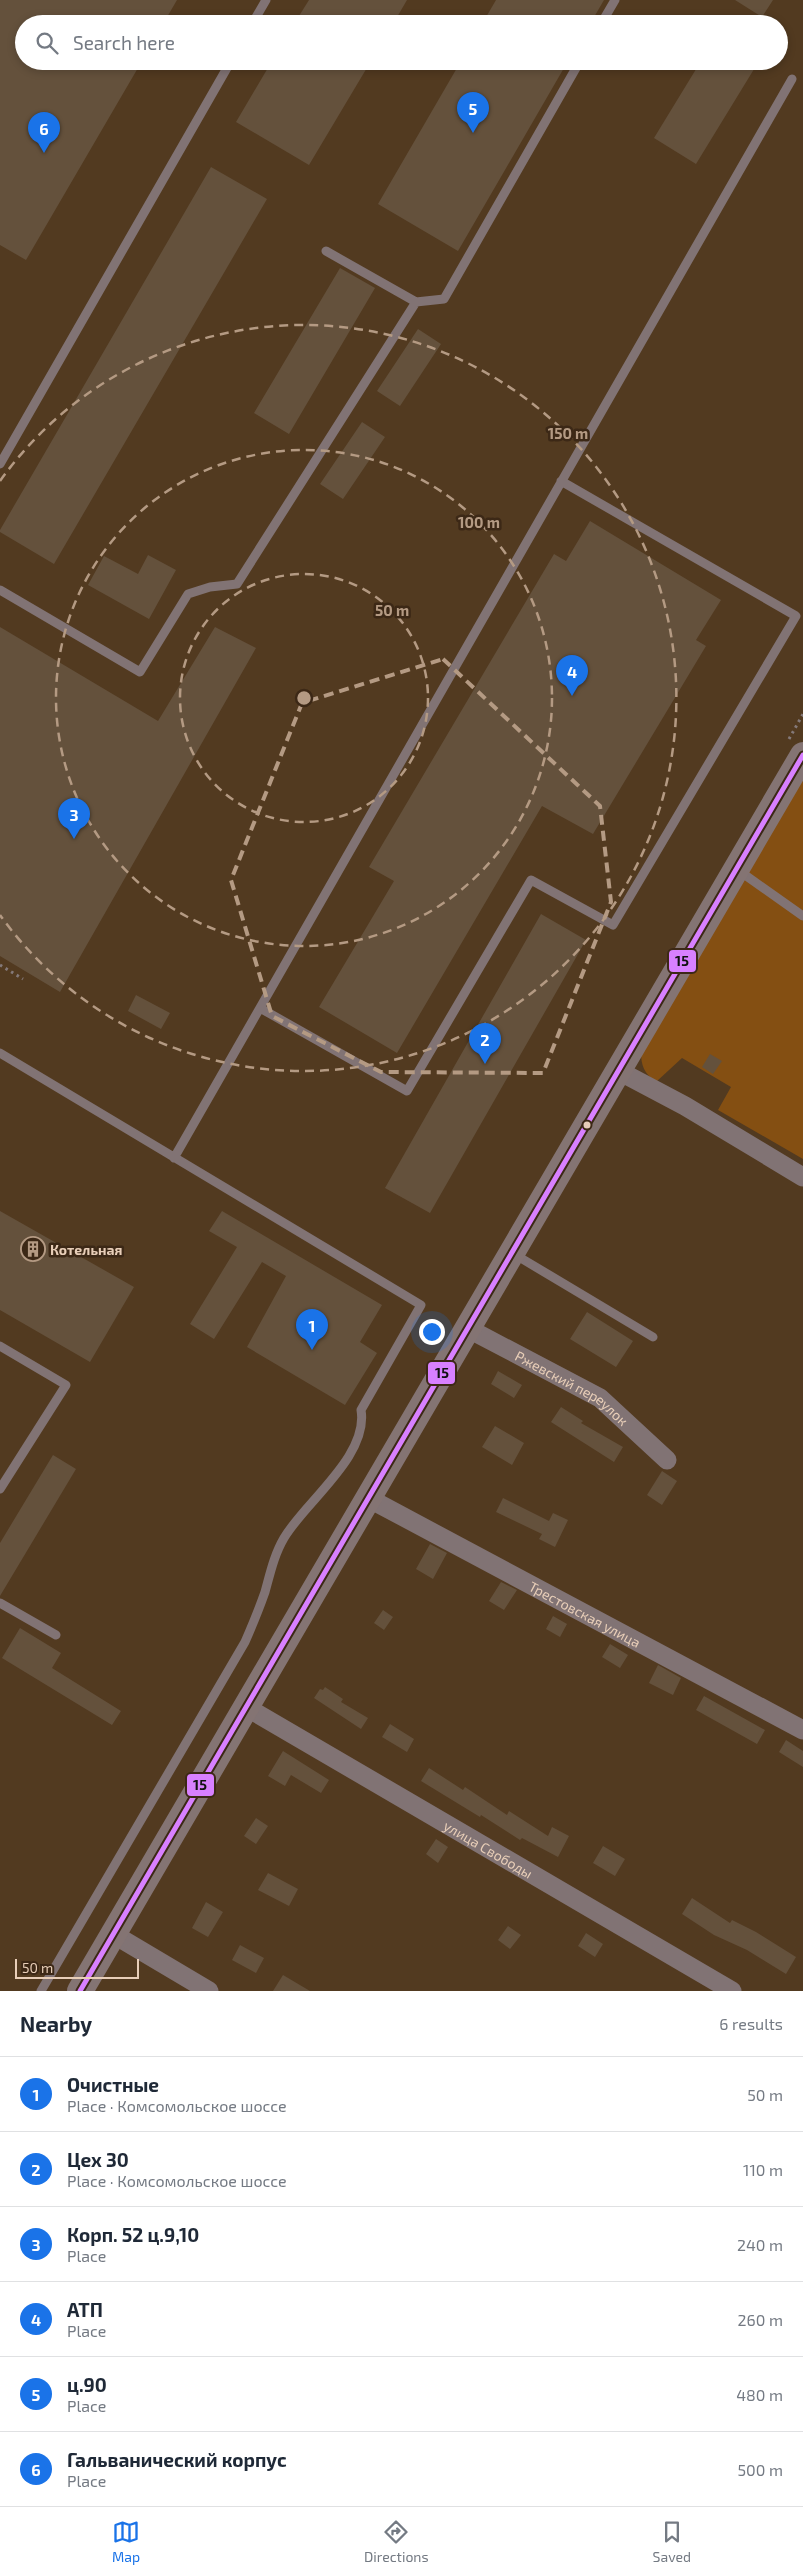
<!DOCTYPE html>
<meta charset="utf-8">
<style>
:root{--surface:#fff;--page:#f6f6f7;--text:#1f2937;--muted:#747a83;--line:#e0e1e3;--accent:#1a73e8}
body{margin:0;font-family:"Exo 2",sans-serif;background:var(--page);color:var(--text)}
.scale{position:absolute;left:15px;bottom:12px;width:124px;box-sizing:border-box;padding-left:5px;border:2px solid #e8ceb8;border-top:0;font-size:14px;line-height:18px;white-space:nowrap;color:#e8ceb8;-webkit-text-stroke:4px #3c2816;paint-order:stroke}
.you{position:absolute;left:431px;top:1331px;width:18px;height:18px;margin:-12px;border:4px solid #fff;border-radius:50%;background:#1a73e8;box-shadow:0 0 0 8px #1a73e833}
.badge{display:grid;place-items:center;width:32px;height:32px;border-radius:50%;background:var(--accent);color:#fff;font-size:16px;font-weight:700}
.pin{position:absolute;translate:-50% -41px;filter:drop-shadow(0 1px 2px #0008)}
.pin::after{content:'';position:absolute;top:26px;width:18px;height:15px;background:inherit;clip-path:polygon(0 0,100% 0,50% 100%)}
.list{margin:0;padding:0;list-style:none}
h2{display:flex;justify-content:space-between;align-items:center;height:65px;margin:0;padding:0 20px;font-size:21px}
h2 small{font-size:16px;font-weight:400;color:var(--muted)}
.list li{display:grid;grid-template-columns:32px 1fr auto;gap:15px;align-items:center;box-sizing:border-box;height:75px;padding:0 20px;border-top:1px solid var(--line)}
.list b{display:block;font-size:19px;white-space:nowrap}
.list p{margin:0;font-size:16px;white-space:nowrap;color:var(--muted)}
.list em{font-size:16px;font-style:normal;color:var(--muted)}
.icon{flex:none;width:28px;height:28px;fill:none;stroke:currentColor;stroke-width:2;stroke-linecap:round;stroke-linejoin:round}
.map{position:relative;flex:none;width:803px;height:1991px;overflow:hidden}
.search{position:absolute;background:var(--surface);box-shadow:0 2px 8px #0003;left:15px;right:15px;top:15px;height:55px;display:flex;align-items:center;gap:12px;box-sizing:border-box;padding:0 18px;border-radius:28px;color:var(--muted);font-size:19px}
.sheet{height:515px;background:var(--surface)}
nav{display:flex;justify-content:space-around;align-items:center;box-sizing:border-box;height:70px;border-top:1px solid var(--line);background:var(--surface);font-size:14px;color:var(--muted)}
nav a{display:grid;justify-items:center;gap:2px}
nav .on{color:var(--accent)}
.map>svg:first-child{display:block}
</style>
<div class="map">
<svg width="803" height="1991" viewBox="0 0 803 1991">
<rect width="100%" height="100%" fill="#523a20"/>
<path fill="#844f12" d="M803 774V1159L718 1110 731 1087 682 1058 656 1082C644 1073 641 1066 641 1051Z"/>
<path fill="#64513c" d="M0 0H177L163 24H24V61H142L26 260 0 245Z
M309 0H407L393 24H294Z
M496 0H604L590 24H482Z
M735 0H773L762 17Z
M272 61H371L309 165 236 122Z
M461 61H568L458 251 378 204Z
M701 61H759L696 164 654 138Z
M211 167 267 199 54 564 0 532V530Z
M340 268 375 288 289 434 254 413Z
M418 329 441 344 400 406 377 391Z
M362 422 385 437 343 499 320 484Z
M590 521 721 600 696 640 706 646 593 834 542 806 397 1053 319 1007 394 881 369 867 554 554 566 561Z
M148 555 176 570 149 619 88 585 104 556 138 574Z
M0 627 158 721 215 627 256 648 60 992 0 956Z
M541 914 586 940 430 1213 385 1188Z
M136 995 170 1013 161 1029 128 1011Z
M710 1054 722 1061 713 1074 702 1067Z
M0 1211 134 1287 90 1362 0 1310Z
M222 1211 382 1305 360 1342 377 1353 345 1405 247 1347 286 1276 262 1262 214 1339 190 1324 237 1247 209 1231Z
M587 1312 633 1341 616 1367 570 1339Z
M498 1371 522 1385 514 1398 491 1384Z
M561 1407 583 1421 581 1423 623 1447 614 1462 551 1422Z
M495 1426 524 1443 512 1465 482 1447Z
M53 1455 76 1469 0 1596V1543Z
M662 1471 677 1481 662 1505 647 1495Z
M503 1498 549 1521 553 1513 568 1520 555 1547 539 1539 542 1534 496 1512Z
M430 1544 447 1553 433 1579 416 1569Z
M501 1582 517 1590 504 1610 489 1601Z
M383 1610 393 1617 384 1630 374 1623Z
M553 1616 567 1624 560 1637 546 1629Z
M20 1628 61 1653 52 1668 121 1711 112 1725 2 1658Z
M610 1644 628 1655 620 1668 602 1657Z
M658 1665 681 1678 673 1695 649 1683Z
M325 1687 343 1699 341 1702 368 1718 361 1729 314 1698 320 1689 323 1690Z
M704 1696 765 1730 757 1744 696 1710Z
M390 1724 414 1739 407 1752 382 1737Z
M786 1740 803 1751V1767L779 1752Z
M283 1751 329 1780 321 1793 291 1775 285 1786 268 1776Z
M429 1768 463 1790 465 1787 507 1815 509 1811 548 1836 552 1827 569 1836 558 1857 522 1838 520 1840 481 1815 480 1817 421 1781Z
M256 1818 268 1826 256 1844 244 1836Z
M436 1839 448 1847 438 1863 426 1854Z
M603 1846 625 1859 615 1876 593 1863Z
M268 1873 298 1889 289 1906 258 1890Z
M692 1898 730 1923 732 1920 756 1932 796 1957 786 1974 747 1950 714 1935 682 1914Z
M206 1902 223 1912 208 1937 192 1928Z
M508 1926 521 1935 510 1949 498 1940Z
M586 1933 603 1944 595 1957 578 1946Z
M240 1945 264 1958 256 1973 232 1960Z
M283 1975 310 1991H273Z"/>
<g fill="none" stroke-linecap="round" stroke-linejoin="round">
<path stroke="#847979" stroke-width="3" stroke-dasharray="2.5 4" stroke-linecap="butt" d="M789 739 803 714
M0 965 23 979"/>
<path stroke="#817374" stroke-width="9" d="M252 24 266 0
M601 24 615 0
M326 251 416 302
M0 464 231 61
M0 590 140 672 188 594 210 587 237 584 416 302 444 299 580 61
M738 870 803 916
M260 1008 407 1091 531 880 613 925 796 616 561 481
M0 1053 421 1305 361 1410C369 1456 305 1502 284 1538 274 1555 270 1574 265 1592 259 1609 252 1626 245 1642L41 1991
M174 1158 792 79
M514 1254 653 1337
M0 1346 66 1385 0 1489
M0 1603 56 1635"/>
<g stroke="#817374" stroke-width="19">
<path d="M617 1070 685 1106 803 1177"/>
<path id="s1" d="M467 1328 600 1398 667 1460"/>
<path id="s2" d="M368 1498 803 1730"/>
<path id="s3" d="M246 1707 732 1991"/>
<path d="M113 1934 209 1991"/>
</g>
<path stroke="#847473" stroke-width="26" d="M80 1991 803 755"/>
<defs>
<path id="bus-1" d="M80 1991 803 755"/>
</defs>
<use href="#bus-1" stroke="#3c2816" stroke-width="9"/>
<use href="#bus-1" stroke="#d880ff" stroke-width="5"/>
</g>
<path fill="none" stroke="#b49a83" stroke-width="4" stroke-dasharray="10 6" stroke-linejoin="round" d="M443 659 600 806 611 902 543 1073 381 1072 272 1016 231 880 302 703Z"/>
<g fill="none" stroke="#b49a83" stroke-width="2.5" stroke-dasharray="9 6">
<circle cx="304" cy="698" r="124"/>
<circle cx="304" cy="698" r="248"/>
<path d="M0 481A373 373 0 1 1 0 915"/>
</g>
<defs>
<symbol id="building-ring" viewBox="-11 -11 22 22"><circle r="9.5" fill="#3c2816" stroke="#b49a83" stroke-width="1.5"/><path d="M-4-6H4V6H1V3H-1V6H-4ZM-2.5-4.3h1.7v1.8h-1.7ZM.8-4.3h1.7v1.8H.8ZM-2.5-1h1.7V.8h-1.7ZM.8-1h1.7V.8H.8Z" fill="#b49a83"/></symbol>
</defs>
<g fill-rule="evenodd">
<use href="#building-ring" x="19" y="1235" width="28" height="28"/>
</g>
<circle fill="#e8ceb8" stroke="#3c2816" stroke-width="2" cx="587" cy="1125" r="4.5"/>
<g text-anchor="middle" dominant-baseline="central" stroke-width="5" stroke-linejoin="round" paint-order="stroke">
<g font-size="14" font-weight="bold" fill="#e8ceb8" stroke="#3c2816" text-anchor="start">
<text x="50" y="1249">Котельная</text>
</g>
<g font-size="14" fill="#e8ceb8" stroke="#3c2816">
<text stroke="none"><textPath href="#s1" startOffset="121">Ржевский переулок</textPath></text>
<text stroke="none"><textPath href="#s2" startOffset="246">Трестовская улица</textPath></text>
<text stroke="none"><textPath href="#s3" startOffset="281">улица Свободы</textPath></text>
</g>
</g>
<circle cx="304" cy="698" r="8" fill="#b49a83" stroke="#3c2816" stroke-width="2.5"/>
<g font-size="15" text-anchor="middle" font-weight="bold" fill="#b49a83" stroke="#3c2816" stroke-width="5" stroke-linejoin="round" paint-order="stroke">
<text x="568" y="439">150 m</text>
<text x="479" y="528">100 m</text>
<text x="392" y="616">50 m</text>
</g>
<g stroke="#3c2816" stroke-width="2">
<rect x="668" y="949" width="29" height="24" rx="5" fill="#d880ff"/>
<rect x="427" y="1361" width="29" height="24" rx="5" fill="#d880ff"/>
<rect x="186" y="1773" width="29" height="24" rx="5" fill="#d880ff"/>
</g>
<g font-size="14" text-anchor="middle" font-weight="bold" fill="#111">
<text x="682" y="966">15</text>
<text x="442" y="1378">15</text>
<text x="200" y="1790">15</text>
</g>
</svg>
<div class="scale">50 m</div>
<div class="you"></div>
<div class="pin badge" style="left:312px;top:1350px">1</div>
<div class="pin badge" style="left:485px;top:1064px">2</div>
<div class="pin badge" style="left:74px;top:839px">3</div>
<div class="pin badge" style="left:572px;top:696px">4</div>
<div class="pin badge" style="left:473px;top:133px">5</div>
<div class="pin badge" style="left:44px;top:153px">6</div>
<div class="search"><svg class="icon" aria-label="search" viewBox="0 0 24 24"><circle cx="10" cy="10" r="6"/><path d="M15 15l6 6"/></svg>Search here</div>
</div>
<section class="sheet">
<h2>Nearby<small>6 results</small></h2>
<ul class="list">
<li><span class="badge">1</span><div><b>Очистные</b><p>Place · Комсомольское шоссе</p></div><em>50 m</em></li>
<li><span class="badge">2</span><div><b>Цех 30</b><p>Place · Комсомольское шоссе</p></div><em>110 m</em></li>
<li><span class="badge">3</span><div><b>Корп. 52 ц.9,10</b><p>Place</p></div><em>240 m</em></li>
<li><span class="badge">4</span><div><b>АТП</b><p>Place</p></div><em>260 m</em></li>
<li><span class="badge">5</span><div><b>ц.90</b><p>Place</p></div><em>480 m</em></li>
<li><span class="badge">6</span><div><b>Гальванический корпус</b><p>Place</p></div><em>500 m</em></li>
</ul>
</section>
<nav>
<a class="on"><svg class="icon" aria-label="map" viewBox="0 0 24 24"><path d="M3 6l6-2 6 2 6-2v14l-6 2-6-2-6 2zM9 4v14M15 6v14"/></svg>Map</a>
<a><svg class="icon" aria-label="directions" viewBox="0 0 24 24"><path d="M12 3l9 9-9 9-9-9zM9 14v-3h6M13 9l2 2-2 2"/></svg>Directions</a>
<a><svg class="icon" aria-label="saved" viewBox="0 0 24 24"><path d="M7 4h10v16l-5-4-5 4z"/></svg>Saved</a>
</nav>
